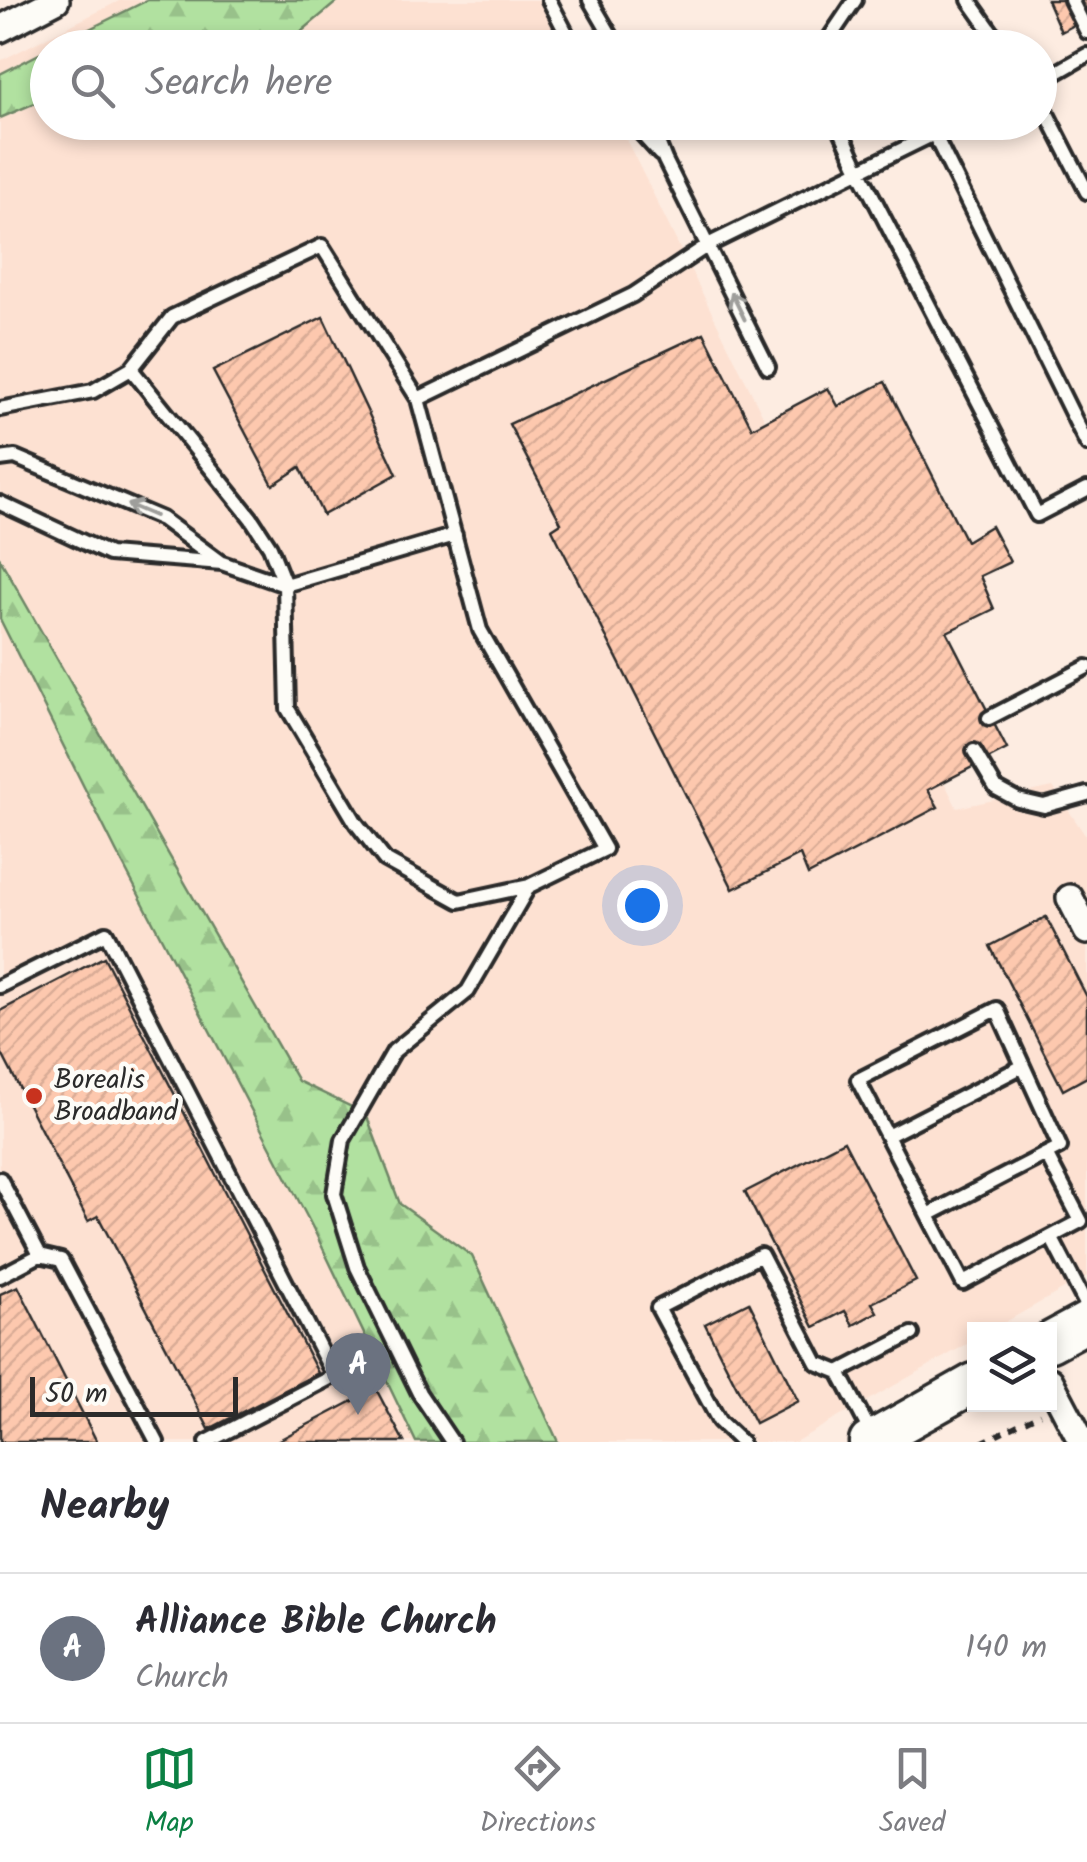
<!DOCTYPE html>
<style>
:root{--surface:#fff;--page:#f2f2f3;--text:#2b2b33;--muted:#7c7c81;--line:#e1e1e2;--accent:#0b8043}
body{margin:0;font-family:Kalam,sans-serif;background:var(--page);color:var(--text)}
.controls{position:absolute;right:30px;bottom:30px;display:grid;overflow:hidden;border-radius:0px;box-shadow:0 5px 15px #0003}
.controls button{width:90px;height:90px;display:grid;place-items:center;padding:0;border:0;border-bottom:2px solid var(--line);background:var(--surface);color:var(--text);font:50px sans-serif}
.scale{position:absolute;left:30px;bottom:25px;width:208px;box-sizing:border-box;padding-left:10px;border:5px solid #2b2b2b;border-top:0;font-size:28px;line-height:35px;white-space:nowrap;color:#2b2b2b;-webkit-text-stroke:8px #fdfcf7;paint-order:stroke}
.you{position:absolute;left:642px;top:905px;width:35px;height:35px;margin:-25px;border:8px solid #fff;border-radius:50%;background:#1a73e8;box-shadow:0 0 0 15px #1a73e833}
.badge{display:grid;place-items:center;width:65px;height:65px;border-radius:50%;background:var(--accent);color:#fff;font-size:32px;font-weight:700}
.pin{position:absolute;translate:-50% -82px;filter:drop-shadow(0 2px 5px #0008)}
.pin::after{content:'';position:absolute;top:52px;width:35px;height:30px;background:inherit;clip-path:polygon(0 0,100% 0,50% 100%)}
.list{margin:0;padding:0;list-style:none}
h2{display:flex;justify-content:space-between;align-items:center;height:130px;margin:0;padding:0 40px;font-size:42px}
h2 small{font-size:32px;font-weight:400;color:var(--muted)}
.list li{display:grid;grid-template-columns:65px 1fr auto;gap:30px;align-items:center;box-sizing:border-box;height:150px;padding:0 40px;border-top:2px solid var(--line)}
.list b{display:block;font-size:38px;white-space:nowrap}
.list p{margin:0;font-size:32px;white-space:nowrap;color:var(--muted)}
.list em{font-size:32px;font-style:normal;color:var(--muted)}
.icon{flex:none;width:55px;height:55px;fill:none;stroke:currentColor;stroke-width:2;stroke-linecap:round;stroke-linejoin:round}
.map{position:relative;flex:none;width:1087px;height:1442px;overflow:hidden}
.search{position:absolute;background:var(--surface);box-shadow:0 5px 15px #0003;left:30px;right:30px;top:30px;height:110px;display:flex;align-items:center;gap:25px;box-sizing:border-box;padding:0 35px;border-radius:55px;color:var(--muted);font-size:38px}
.sheet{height:280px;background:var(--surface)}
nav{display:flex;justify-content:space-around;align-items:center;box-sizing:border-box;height:140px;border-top:2px solid var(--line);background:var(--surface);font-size:28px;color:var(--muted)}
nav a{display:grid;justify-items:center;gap:5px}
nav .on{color:var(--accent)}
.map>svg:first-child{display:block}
</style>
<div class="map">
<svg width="1087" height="1442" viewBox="0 0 1087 1442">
<defs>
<pattern id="forest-firs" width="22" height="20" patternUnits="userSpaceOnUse" patternTransform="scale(2.5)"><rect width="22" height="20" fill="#b1e1a0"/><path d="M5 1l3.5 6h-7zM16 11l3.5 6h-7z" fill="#98c18a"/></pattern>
<pattern id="building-hatch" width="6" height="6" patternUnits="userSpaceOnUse" patternTransform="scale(2.5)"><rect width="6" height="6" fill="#fdc8ae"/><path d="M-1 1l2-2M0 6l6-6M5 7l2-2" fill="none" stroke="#d9ac96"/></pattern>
</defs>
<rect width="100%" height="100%" fill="#fdece1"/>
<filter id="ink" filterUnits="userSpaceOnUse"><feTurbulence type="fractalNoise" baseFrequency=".01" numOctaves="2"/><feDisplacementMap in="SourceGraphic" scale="20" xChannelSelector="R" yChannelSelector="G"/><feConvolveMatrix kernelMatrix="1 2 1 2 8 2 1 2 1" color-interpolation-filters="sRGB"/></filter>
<g filter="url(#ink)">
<path fill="#fde1d2" d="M121 0H557L580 47 48 48V122L618 123 957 808 1053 787 1087 838V1276L993 1329 974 1330V1340L795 1442H0V61Z"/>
<path fill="url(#forest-firs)" stroke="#6e8666" stroke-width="2.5" d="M148 0H339L283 47H53Z
M47 50V98L0 118V74Z
M0 559 298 1081 366 1114 400 1204 472 1256 558 1442H416L315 1232 116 851 0 619Z"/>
<path fill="url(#building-hatch)" stroke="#2b2b2b" stroke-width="2.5" d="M1047 0H1087V18L1061 32Z
M323 317 397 474 323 515 300 467 273 485 213 371Z
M704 333 752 428 828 388 838 406 885 382 966 541 991 526 1010 562 980 576 994 609 947 632 1007 749 928 790 938 807 808 875 800 855 733 889 552 529 561 523 509 424Z
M1046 917 1087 997V1077L1063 1090 990 946Z
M104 957 318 1373 209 1429 98 1216 88 1221 0 1050V1011Z
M844 1141 916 1281 872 1303 877 1312 853 1325 845 1311 814 1327 745 1192Z
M18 1286 97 1442H0V1294Z
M749 1302 798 1401 755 1423 705 1324Z
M376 1389 404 1442H275Z"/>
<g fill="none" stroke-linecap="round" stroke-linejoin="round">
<defs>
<path id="lane" d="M549 0 574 48
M590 0 618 48
M969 0 1003 48
M1071 0 1087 32
M827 48 828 40 855 0
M1040 82 1087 55
M1040 100 1087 192
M631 122 660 154
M650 122 665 160 768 367
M837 122 859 170 1037 515 1087 489
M934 134 1087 444
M131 369 251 518 270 547 285 585 455 535
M0 409 93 391 131 369 172 317 322 246 418 399
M0 459 15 457 162 519 220 562
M0 503 109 554 222 563 285 585 288 709 356 823 385 860 459 901 529 886 605 849 480 630 418 399 633 295 708 245 958 122
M989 718 1087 667
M974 751 996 788 1018 800 1044 806 1087 794
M0 986 106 933 334 1376 207 1442
M997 1009 1060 1147 1046 1154 1081 1221 963 1283 858 1080Z
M887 1136 1023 1066
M0 1179 40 1255
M928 1215 1046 1154
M1051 1237 1087 1306
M0 1276 40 1255 61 1260 157 1442
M839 1372 912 1334
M452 1442 419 1393 357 1267 334 1194 343 1140 394 1051 468 991 529 886
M741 1442 719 1421 658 1308 761 1255 817 1363 839 1372 873 1437"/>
<path id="street" d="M0 29 56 0
M1070 898 1087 931
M1050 1381 1082 1442"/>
<path id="primary" d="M1050 1342 1087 1322
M869 1442 974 1383"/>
</defs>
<use href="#lane" stroke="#2b2b2b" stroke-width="20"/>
<use href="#street" stroke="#2b2b2b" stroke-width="32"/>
<use href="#primary" stroke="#2b2b2b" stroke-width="45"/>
<path stroke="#2b2b2b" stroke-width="5" stroke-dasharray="8 8" stroke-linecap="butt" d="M982 1442 1040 1414"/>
<use href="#lane" stroke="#fdfcf7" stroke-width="12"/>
<use href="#street" stroke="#fdfcf7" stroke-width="25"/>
<use href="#primary" stroke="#fdfcf7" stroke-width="38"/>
</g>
<defs><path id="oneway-shaft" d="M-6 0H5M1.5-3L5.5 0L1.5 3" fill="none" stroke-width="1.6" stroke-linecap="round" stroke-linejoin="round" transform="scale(2.5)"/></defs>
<g stroke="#9e9e9b">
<use href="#oneway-shaft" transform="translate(738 306) rotate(-116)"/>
<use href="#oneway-shaft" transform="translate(141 510) rotate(-157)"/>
</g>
</g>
<circle fill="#c8321e" stroke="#fdfcf7" stroke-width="4" cx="34" cy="1096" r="10"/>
<g text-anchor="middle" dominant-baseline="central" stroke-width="9" stroke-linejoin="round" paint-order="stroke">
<g font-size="28" fill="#2b2b2b" stroke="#fdfcf7" text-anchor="start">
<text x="54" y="1080">Borealis<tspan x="54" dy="32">Broadband</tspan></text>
</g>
</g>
</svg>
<div class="controls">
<button><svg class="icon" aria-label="layers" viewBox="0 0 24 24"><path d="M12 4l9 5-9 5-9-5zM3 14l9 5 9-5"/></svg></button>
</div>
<div class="scale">50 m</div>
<div class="you"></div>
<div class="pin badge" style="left:358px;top:1415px;background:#6b7280">A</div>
<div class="search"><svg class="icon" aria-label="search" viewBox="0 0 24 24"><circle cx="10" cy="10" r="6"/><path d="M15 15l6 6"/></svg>Search here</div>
</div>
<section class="sheet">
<h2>Nearby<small></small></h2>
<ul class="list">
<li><span class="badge" style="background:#6b7280">A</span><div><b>Alliance Bible Church</b><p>Church</p></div><em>140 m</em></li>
</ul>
</section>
<nav>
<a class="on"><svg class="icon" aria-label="map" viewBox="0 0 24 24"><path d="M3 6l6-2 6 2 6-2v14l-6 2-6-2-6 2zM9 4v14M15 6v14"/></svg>Map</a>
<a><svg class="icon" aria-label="directions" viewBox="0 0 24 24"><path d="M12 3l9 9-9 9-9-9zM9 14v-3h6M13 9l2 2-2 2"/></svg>Directions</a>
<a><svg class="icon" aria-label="saved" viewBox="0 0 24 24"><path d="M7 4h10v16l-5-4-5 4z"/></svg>Saved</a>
</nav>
